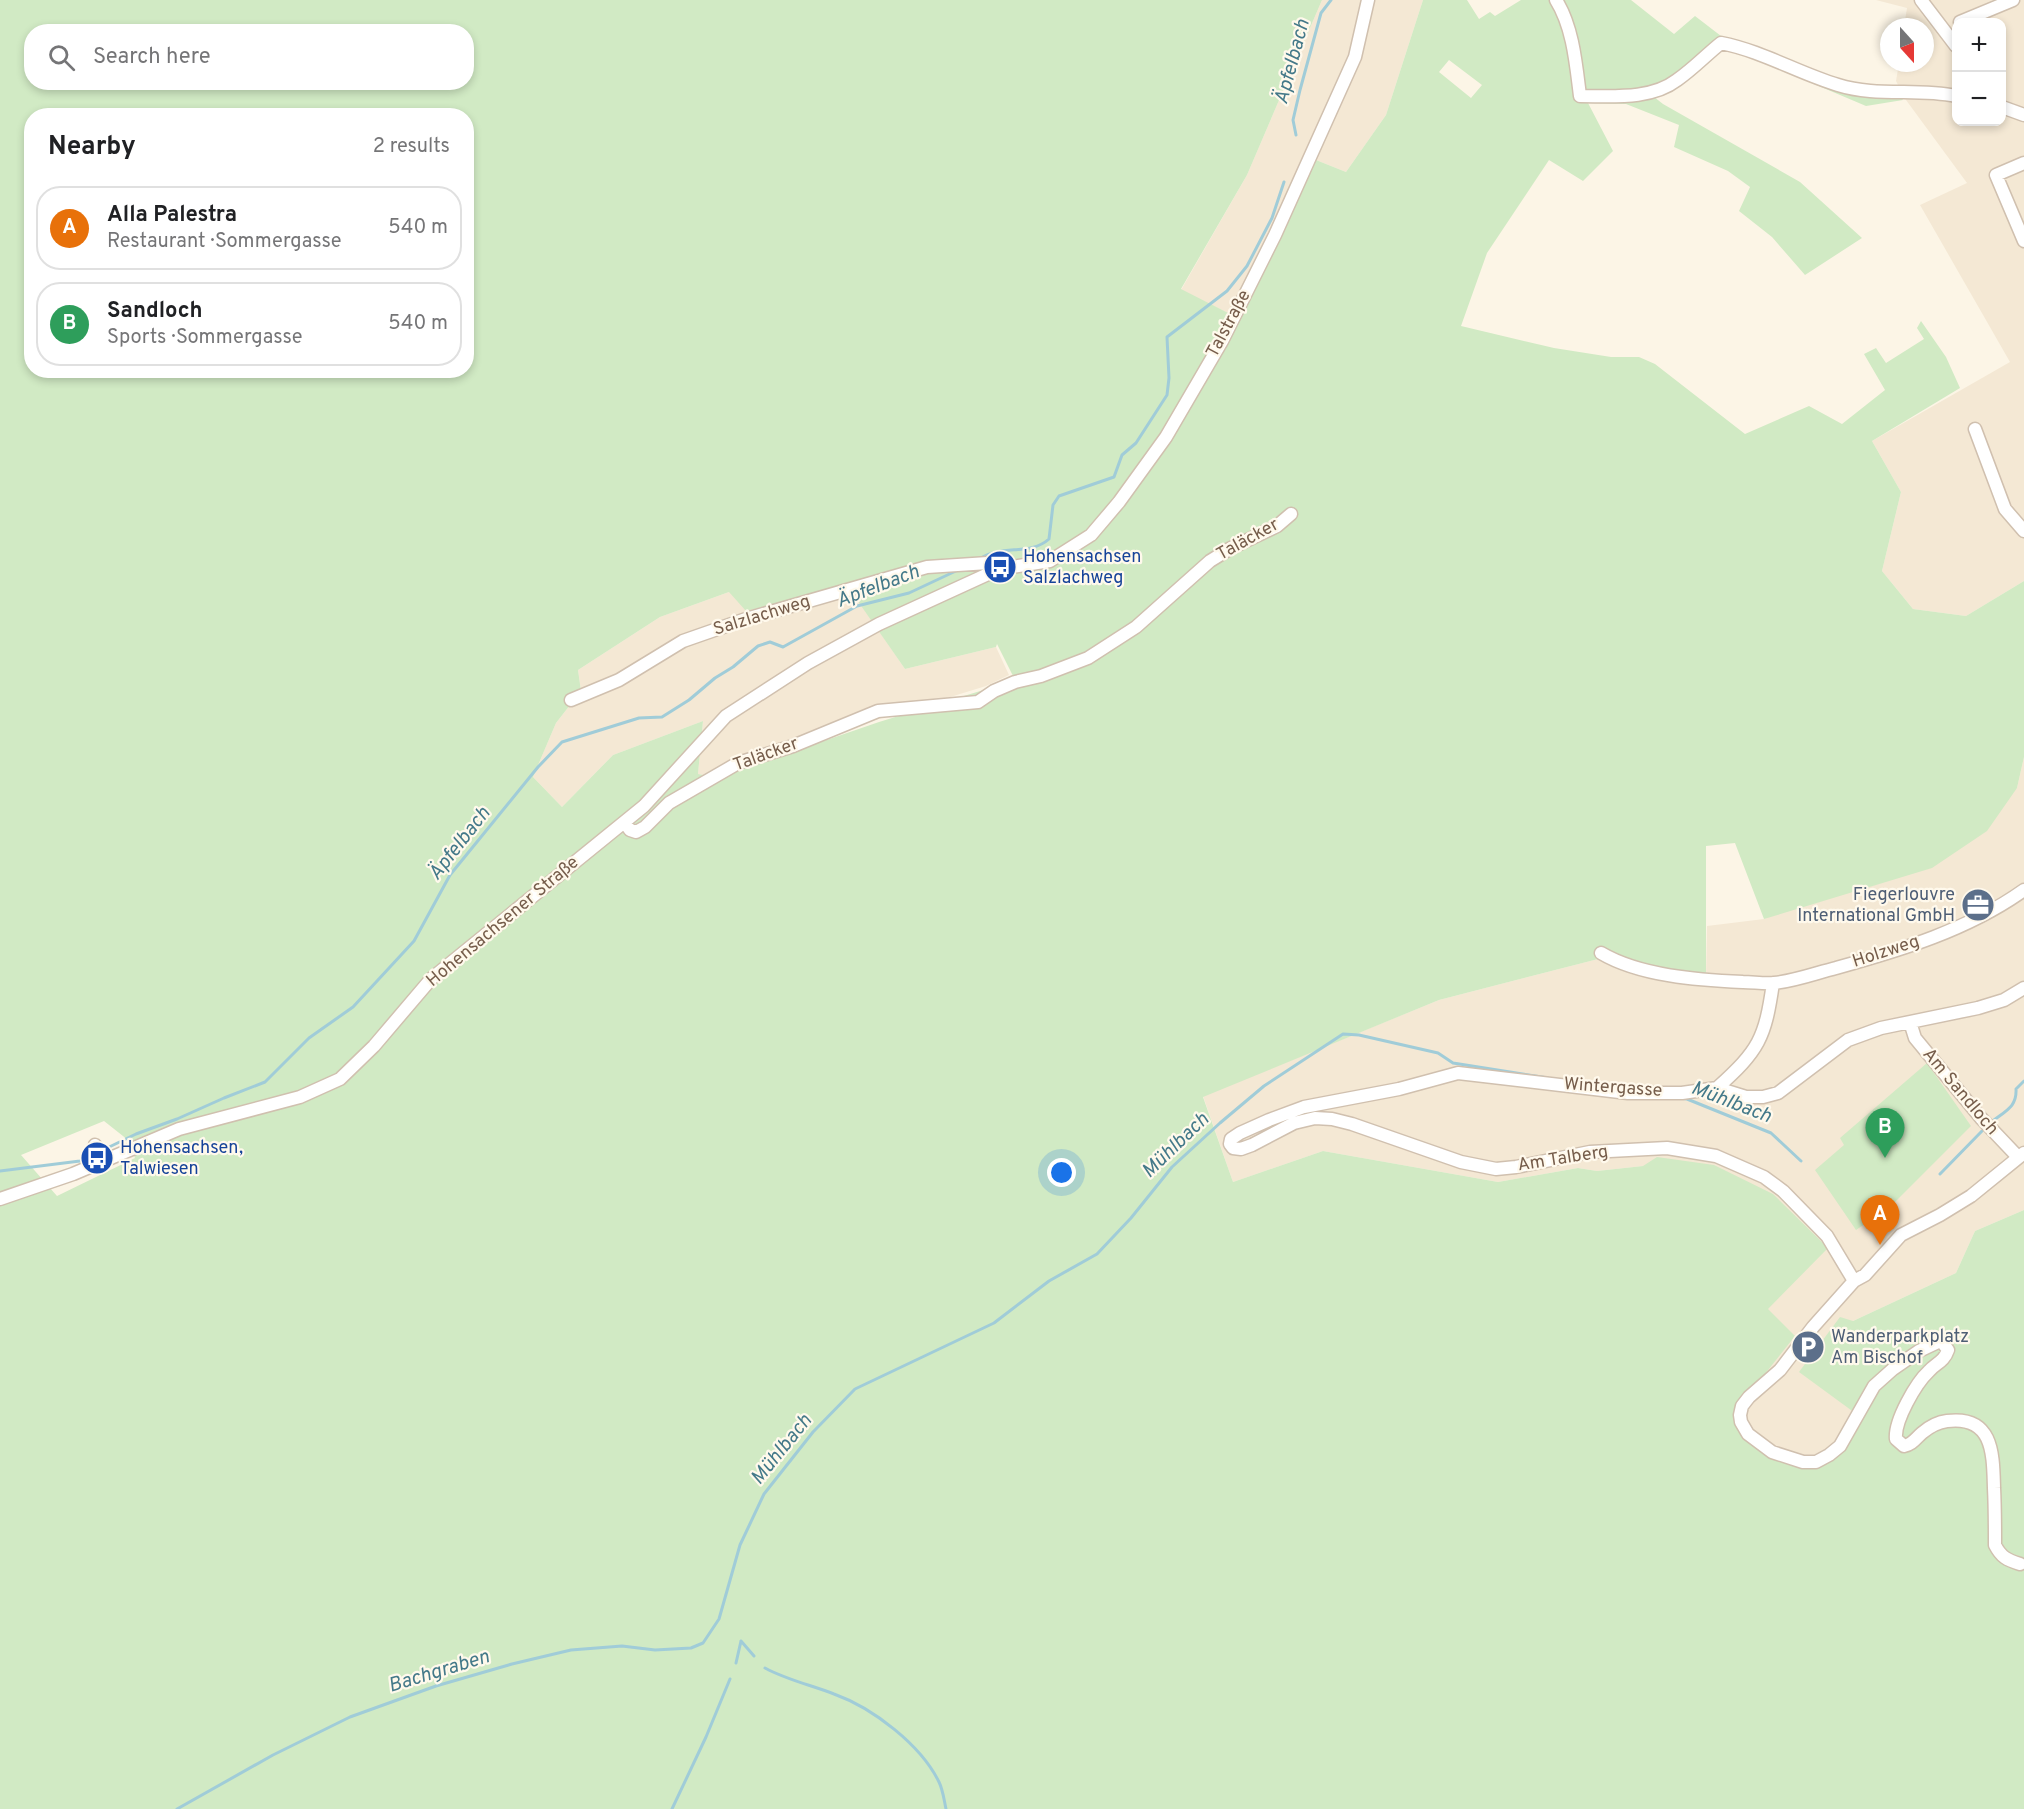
<!DOCTYPE html>
<meta charset="utf-8">
<style>
:root{--surface:#fff;--page:#f6f6f6;--text:#202124;--muted:#757577;--line:#e0e0e0;--accent:#794836}
body{margin:0;font-family:Overpass,sans-serif;background:var(--page);color:var(--text)}
.controls{position:absolute;right:18px;top:18px;display:grid;overflow:hidden;border-radius:12px;box-shadow:0 3px 9px #0003}
.controls button{width:54px;height:54px;display:grid;place-items:center;padding:0;border:0;border-bottom:2px solid var(--line);background:var(--surface);color:var(--text);font:30px sans-serif}
.compass{position:absolute;left:1880px;top:18px;width:54px;height:54px;border-radius:50%;background:var(--surface);box-shadow:0 3px 9px #0003;rotate:159deg}
.you{position:absolute;left:1062px;top:1173px;width:21px;height:21px;margin:-15px;border:4px solid #fff;border-radius:50%;background:#1a73e8;box-shadow:0 0 0 9px #1a73e833}
.badge{display:grid;place-items:center;width:39px;height:39px;border-radius:50%;background:var(--accent);color:#fff;font-size:20px;font-weight:700}
.pin{position:absolute;translate:-50% -50px;filter:drop-shadow(0 2px 3px #0008)}
.pin::after{content:'';position:absolute;top:32px;width:21px;height:18px;background:inherit;clip-path:polygon(0 0,100% 0,50% 100%)}
.list{margin:0;padding:0;list-style:none}
h2{display:flex;justify-content:space-between;align-items:center;height:78px;margin:0;padding:0 24px;font-size:26px}
h2 small{font-size:20px;font-weight:400;color:var(--muted)}
.list li{display:grid;grid-template-columns:39px 1fr auto;gap:18px;align-items:center;box-sizing:border-box;height:84px;margin:0 12px 12px;padding:0 12px;border:2px solid var(--line);border-radius:24px}
.list b{display:block;font-size:22px;white-space:nowrap}
.list p{margin:0;font-size:20px;white-space:nowrap;color:var(--muted)}
.list em{font-size:20px;font-style:normal;color:var(--muted)}
.icon{flex:none;width:33px;height:33px;fill:none;stroke:currentColor;stroke-width:2;stroke-linecap:round;stroke-linejoin:round}
.map{position:relative;flex:none;width:2024px;height:1809px;overflow:hidden}
.search{position:absolute;background:var(--surface);box-shadow:0 3px 9px #0003;left:24px;top:24px;width:450px;height:66px;display:flex;align-items:center;gap:15px;box-sizing:border-box;padding:0 21px;border-radius:24px;color:var(--muted);font-size:22px}
.panel{position:absolute;background:var(--surface);box-shadow:0 3px 9px #0003;left:24px;top:108px;width:450px;height:270px;border-radius:24px}
.map>svg:first-child{display:block}
</style>
<div class="map">
<svg width="2024" height="1809" viewBox="0 0 2024 1809">
<rect width="100%" height="100%" fill="#fcf5e6"/>
<path fill="#f4e8d4" fill-rule="evenodd" d="M1322 0H1423L1386 115 1346 172 1316 160 1236 317 1181 290 1247 175Z
M1876 0H2024V581L1966 616 1913 609 1882 571 1901 492 1872 441 2010 362 1920 205 1967 183 1906 100 1896 81 1899 63H1925V27H1904L1907 8ZM1956 22H2002V122H1956Z
M849 587 905 669 996 647 1009 675 986 686 859 725 749 765 721 778 698 774 703 721 613 755 562 807 533 777 556 723 581 691 578 670 660 617 729 592 802 597Z
M2024 757V1210L1975 1231 1956 1273 1853 1321 1855 1413 1841 1438 1813 1469 1781 1459 1745 1426 1741 1404 1767 1309 1827 1248 1643 1166 1597 1171 1578 1168 1498 1182 1323 1151 1233 1182 1203 1096 1439 1000 1606 957 1706 977 1707 926 1764 919 2017 788Z"/>
<path fill="#d1eac4" fill-rule="evenodd" d="M0 0H1322L1247 175 1181 289 1236 317 1316 160 1346 172 1386 115 1423 0H1467L1479 19 1490 12 1495 16 1521 0H1631L1674 34 1695 16 1721 36 1676 77 1644 89 1663 104 1800 182 1862 238 1805 275 1772 237 1739 211 1750 187 1728 171 1674 147 1679 125 1626 104 1588 103 1613 151 1583 181 1549 160 1487 253 1461 326 1554 348 1611 357H1639L1655 364 1745 434 1809 406 1842 424 1885 390 1864 354 1876 348 1886 363 1924 339 1917 328 1921 321 1946 357 1960 388 1872 441 1901 492 1882 571 1913 609 1966 616 2024 581V757L2017 788 1987 831 1932 868 1764 919 1735 843 1706 846V977L1606 957 1439 1000 1203 1097 1233 1182 1323 1151 1498 1182 1578 1168 1597 1171 1643 1166 1657 1157 1714 1165 1773 1194 1828 1248 1768 1309 1795 1336 1741 1404 1745 1426 1781 1459 1813 1469 1841 1438 1855 1413 1799 1372 1840 1317 1853 1321 1956 1273 1975 1231 2024 1210V1809H0ZM32 32H466V82H32ZM1449 60 1482 85 1471 98 1439 72ZM32 116H466V370H32ZM848 587 905 669 996 647 997 644 1013 676 990 688 879 722 731 773 720 781 721 778 698 774 703 721 613 755 562 807 533 777 556 723 581 691 578 670 660 617 729 592 746 611 802 597ZM104 1121 128 1140 135 1158 57 1196 21 1155Z
M1758 57 1901 97 1903 100 1866 106 1757 60Z
M1927 1063 1971 1126 1891 1206 1856 1230 1815 1170 1844 1145 1840 1138Z"/>
<g fill="none" stroke-linecap="round" stroke-linejoin="round">
<path stroke="#a0ccd8" stroke-width="3" d="M1296 135 1293 120 1300 90 1321 13 1331 0
M980 559C1002 544 1030 556 1049 539L1053 505 1059 496 1114 477 1122 455 1136 443 1167 395 1169 378 1167 337 1227 291 1247 266 1272 218 1284 182
M1679 1098 1687 1099 1771 1133 1801 1161
M1994 1120C2007 1110 2017 1106 2016 1089L2024 1081
M103 1150 136 1134 177 1119 224 1098 265 1082 309 1038 353 1007 414 941 450 875 538 767 562 742 639 718 662 717 689 700 715 678 733 667 758 646 770 642 783 647 857 606 909 593 958 570
M0 1171 80 1161 97 1152
M1940 1174 1982 1131
M741 1641 754 1656
M736 1663 741 1641
M765 1668C787 1680 811 1685 834 1694 873 1708 921 1745 939 1782 943 1790 944 1800 946 1809
M177 1809 273 1755 350 1717 436 1686 512 1664 571 1650 622 1646 655 1650 691 1648 703 1643 719 1619 740 1545 764 1494 813 1432 855 1389 994 1323 1049 1281 1097 1254 1131 1218 1172 1167 1220 1123 1264 1086 1343 1034 1359 1035 1438 1053 1453 1063 1548 1078
M672 1809 706 1737 730 1679"/>
<defs>
<path id="minor" d="M1556 0C1573 27 1576 64 1580 96 1612 96 1651 100 1677 80 1693 69 1706 55 1721 43 1762 51 1798 73 1838 85 1876 97 1918 88 1956 96
M1921 0 1956 46
M1960 22 2013 0
M2002 107 2024 115
M2024 163 1996 175 2024 241
M1975 429 2005 509 2024 531
M571 700 619 680 683 641 746 619 927 567 988 563 999 569
M625 823 630 830 636 832 645 827 669 803 738 763 793 746 878 711 978 702 994 691 1015 682 1041 676 1088 658 1136 627 1210 561 1231 548 1277 526 1291 514
M1601 953C1640 976 1698 980 1743 982 1753 982 1764 984 1774 983 1795 981 1816 973 1836 968 1901 950 1968 930 2024 890
M1910 1022 1915 1038 1981 1118 2018 1157
M1717 1088C1759 1050 1765 1039 1773 983
M95 1145 105 1160
M0 1199 73 1174 179 1129 300 1097 340 1079 374 1046 431 979 644 806 726 716 808 663 879 624 999 569 1050 561 1091 535 1119 502 1166 437 1222 341 1275 235 1355 57 1368 0
M1854 1281 1827 1236 1783 1191 1764 1177 1716 1156 1667 1148 1590 1152 1516 1167 1496 1169 1461 1162 1352 1124 1332 1119 1315 1118 1294 1123 1252 1145 1241 1149 1233 1148 1230 1144 1231 1139 1240 1133 1269 1120 1304 1107 1399 1089 1458 1073 1628 1093H1682L1717 1088 1746 1097H1763L1778 1093 1848 1040 1881 1028 1978 1008 2004 1000 2024 988
M2020 1564C2007 1560 2001 1557 1995 1545 1995 1526 1995 1507 1994 1488 1993 1455 1994 1415 1947 1421 1939 1422 1929 1427 1922 1433 1916 1438 1912 1445 1904 1446L1896 1439C1894 1421 1916 1383 1929 1371 1936 1363 1944 1362 1948 1350L1942 1342H1938L1919 1351 1893 1369 1874 1386 1840 1446 1829 1455 1816 1462H1803L1772 1452 1748 1434 1741 1422 1740 1415 1742 1406 1749 1397 1780 1370 1813 1327 1854 1281 1865 1275 1901 1235 1940 1215 1971 1196 2024 1153"/>
</defs>
<use href="#minor" stroke="#d0c0af" stroke-width="15"/>
<use href="#minor" stroke="#fff" stroke-width="12"/>
</g>
<defs>
<symbol id="bus-disc" viewBox="-11 -11 22 22"><circle r="9.5" fill="#1a4fb4" stroke="#fff9ec"/><path d="M-5-6H5V4H4V6H2V4H-2V6H-4V4H-5ZM-3.5-4V0h7V-4ZM-3.5 1.2v1.5H-2V1.2ZM2 1.2v1.5H3.5V1.2Z" fill="#fff"/></symbol>
<symbol id="office-disc" viewBox="-11 -11 22 22"><circle r="9.5" fill="#5c6f8a" stroke="#fff9ec"/><path d="M-6-3h4V-5.5h4V-3h4V5H-6ZM-1-4.5V-3h2v-1.5ZM-6 0V1H6V0Z" fill="#fff"/></symbol>
<symbol id="parking-disc" viewBox="-11 -11 22 22"><circle r="9.5" fill="#5c6f8a" stroke="#fff9ec"/><path d="M-3.5-5.5H1a3.5 3.5 0 0 1 0 7H-1V5.5H-3.5ZM-1-3.4V-.6H.8a1.4 1.4 0 0 0 0-2.8Z" fill="#fff"/></symbol>
</defs>
<g fill-rule="evenodd">
<use href="#bus-disc" x="981" y="548" width="38" height="38"/>
<use href="#office-disc" x="1959" y="886" width="38" height="38"/>
<use href="#bus-disc" x="78" y="1139" width="38" height="38"/>
<use href="#parking-disc" x="1789" y="1328" width="38" height="38"/>
</g>
<g text-anchor="middle" dominant-baseline="central" stroke-width="4.5" stroke-linejoin="round" paint-order="stroke">
<g font-size="18" fill="#765d4b" stroke="#fff9ec">
<text transform="translate(1229 324) rotate(-62)">Talstraße</text>
<text transform="translate(1248 540) rotate(-29)">Taläcker</text>
<text transform="translate(762 616) rotate(-17)">Salzlachweg</text>
<text transform="translate(766 755) rotate(-20)">Taläcker</text>
<text transform="translate(503 922) rotate(-40)">Hohensachsener Straße</text>
<text transform="translate(1886 952) rotate(-18)">Holzweg</text>
<text transform="translate(1613 1088) rotate(4)">Wintergasse</text>
<text transform="translate(1960 1092) rotate(50)">Am Sandloch</text>
<text transform="translate(1563 1159) rotate(-9)">Am Talberg</text>
</g>
<g font-size="18" fill="#164399" stroke="#fff9ec" text-anchor="start">
<text x="1023" y="557">Hohensachsen<tspan x="1023" dy="21">Salzlachweg</tspan></text>
<text x="120" y="1148">Hohensachsen,<tspan x="120" dy="21">Talwiesen</tspan></text>
</g>
<g font-size="18" fill="#4e5e75" stroke="#fff9ec" text-anchor="end">
<text x="1955" y="895">Fiegerlouvre<tspan x="1955" dy="21">International GmbH</tspan></text>
<text x="1831" y="1337" text-anchor="start">Wanderparkplatz<tspan x="1831" dy="21">Am Bischof</tspan></text>
</g>
<g font-size="20" font-style="italic" fill="#447989" stroke="#fff9ec">
<text transform="translate(1293 62) rotate(-75)">Äpfelbach</text>
<text transform="translate(878 587) rotate(-21)">Äpfelbach</text>
<text transform="translate(460 844) rotate(-52)">Äpfelbach</text>
<text transform="translate(1731 1103) rotate(21)">Mühlbach</text>
<text transform="translate(1176 1146) rotate(-44)">Mühlbach</text>
<text transform="translate(782 1450) rotate(-51)">Mühlbach</text>
<text transform="translate(439 1672) rotate(-17)">Bachgraben</text>
</g>
</g>
</svg>
<div class="controls">
<button>+</button>
<button>−</button>
</div>
<svg class="compass" viewBox="-18 -18 36 36"><path d="M0-13l5 13h-10z" fill="#e53935"/><path d="M0 13l5-13h-10z" fill="#757577"/></svg>
<div class="you"></div>
<div class="pin badge" style="left:1880px;top:1245px;background:#e8710a">A</div>
<div class="pin badge" style="left:1885px;top:1158px;background:#2e9e5b">B</div>
<div class="search"><svg class="icon" aria-label="search" viewBox="0 0 24 24"><circle cx="10" cy="10" r="6"/><path d="M15 15l6 6"/></svg>Search here</div>
<section class="panel">
<h2>Nearby<small>2 results</small></h2>
<ul class="list">
<li><span class="badge" style="background:#e8710a">A</span><div><b>Alla Palestra</b><p>Restaurant · Sommergasse</p></div><em>540 m</em></li>
<li><span class="badge" style="background:#2e9e5b">B</span><div><b>Sandloch</b><p>Sports · Sommergasse</p></div><em>540 m</em></li>
</ul>
</section>
</div>
